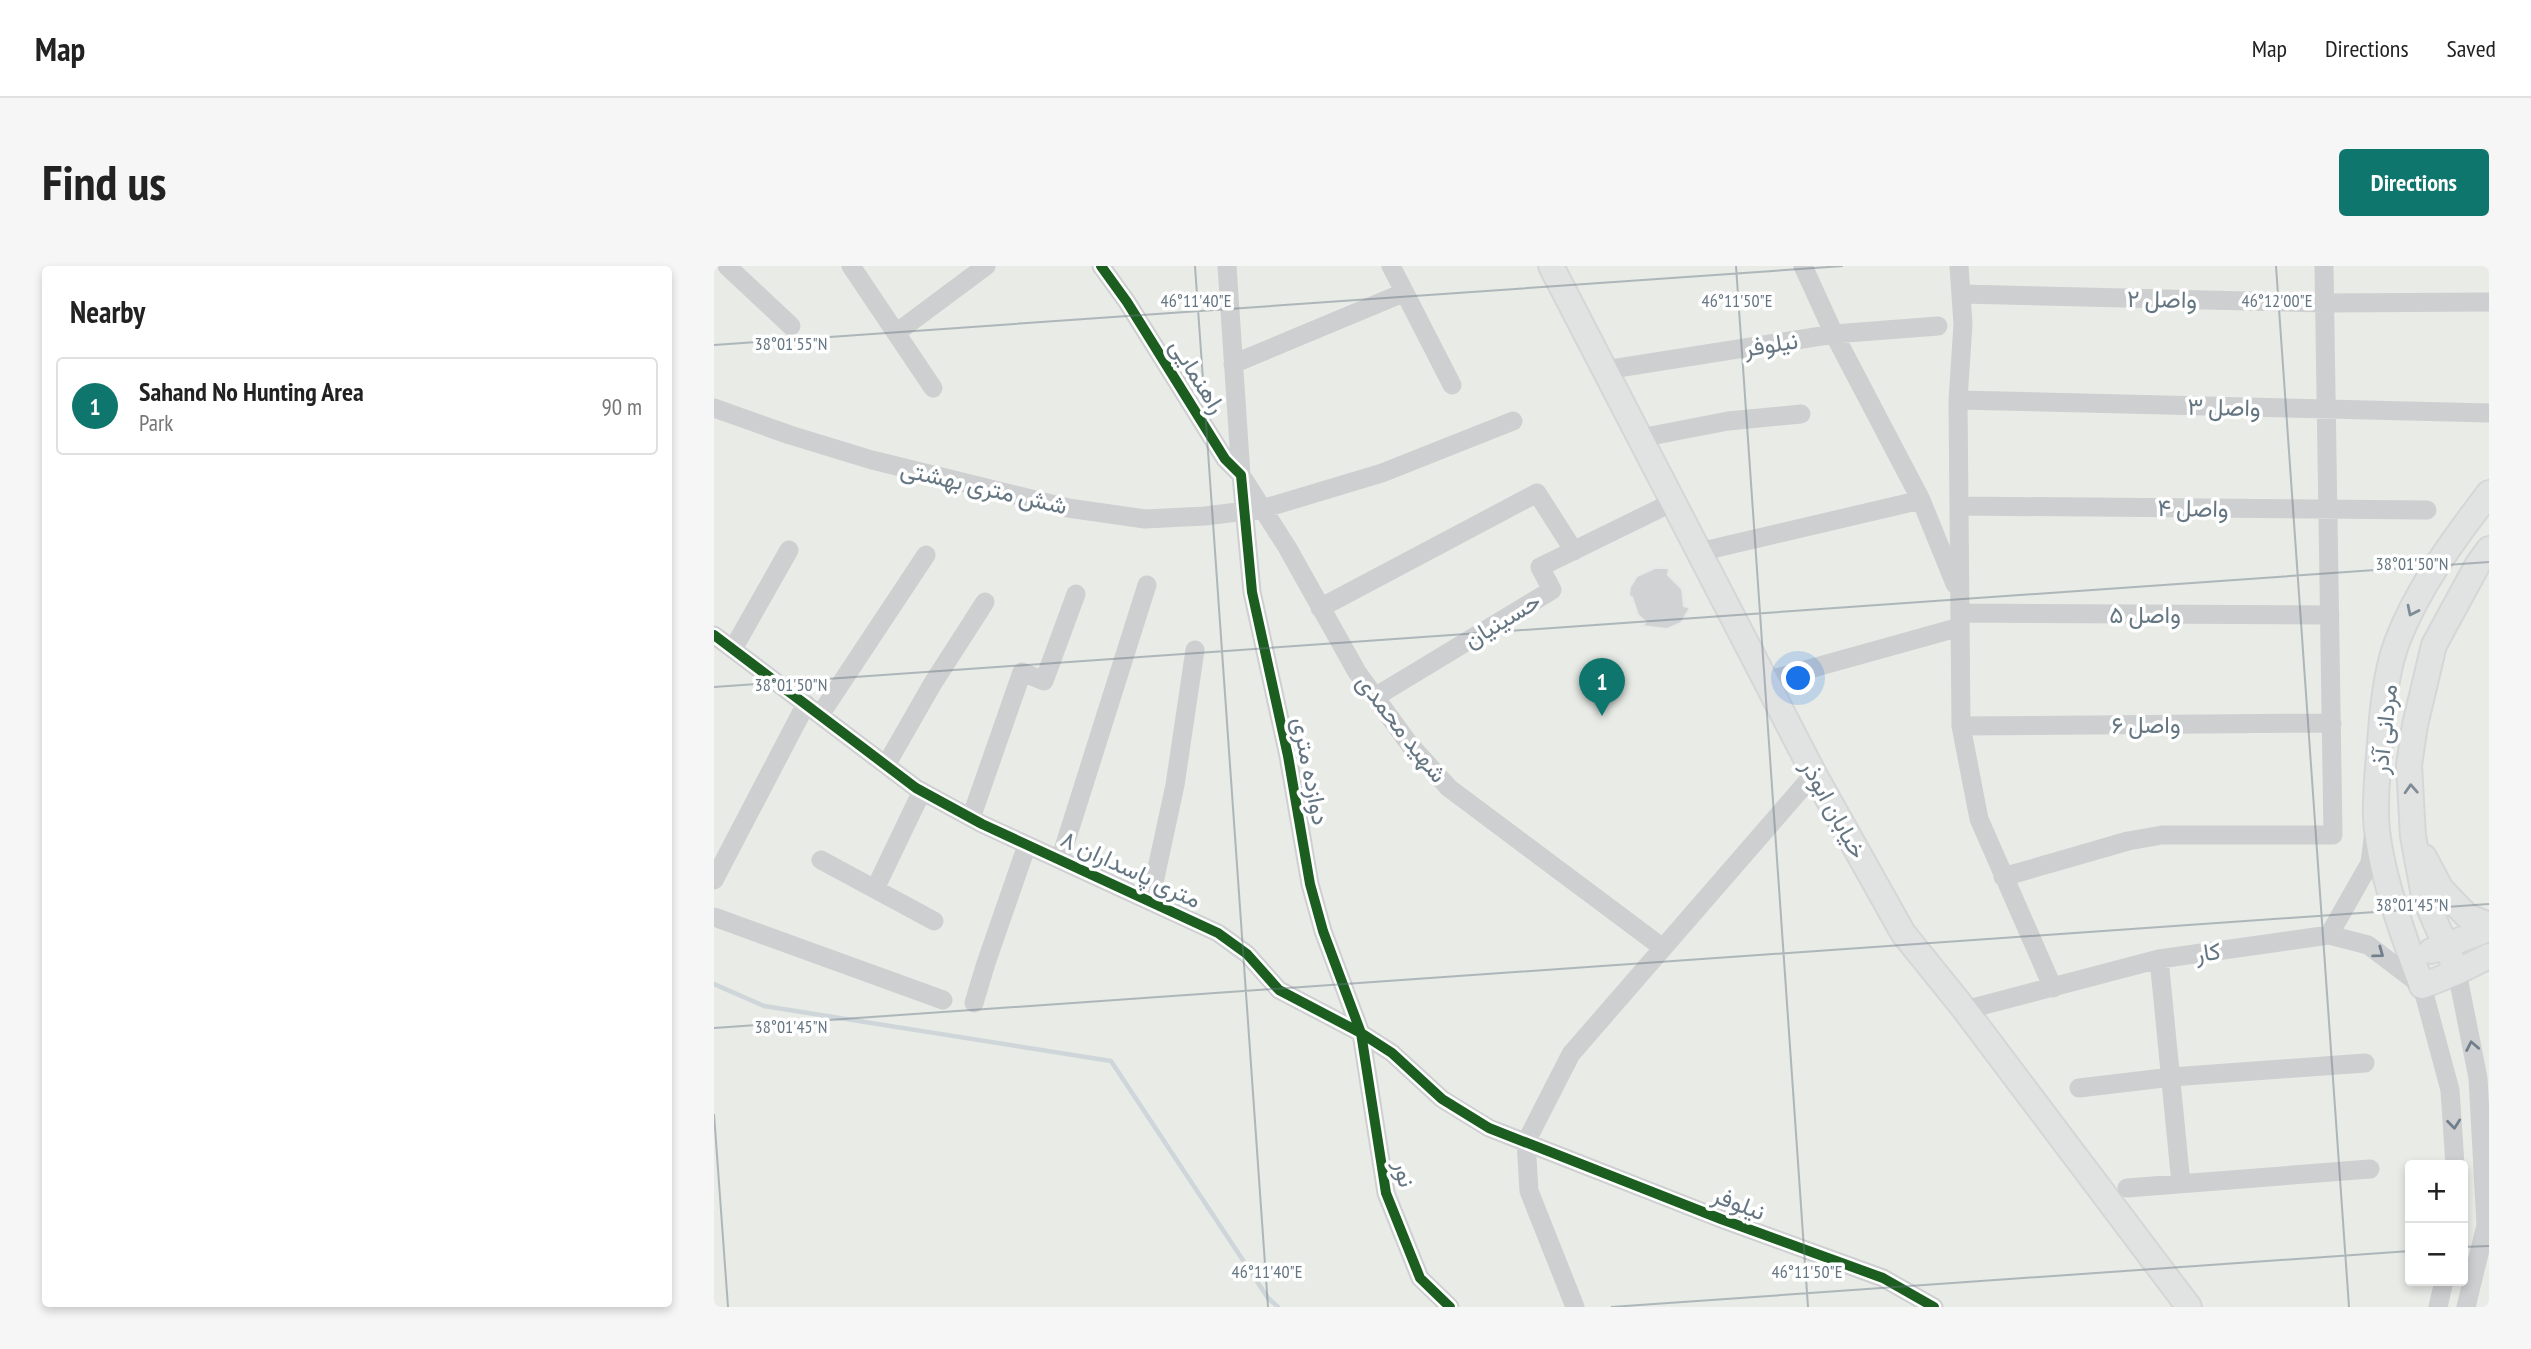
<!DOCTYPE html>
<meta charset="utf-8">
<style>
:root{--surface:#fff;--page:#f6f6f6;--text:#222;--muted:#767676;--line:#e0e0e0;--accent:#0f766e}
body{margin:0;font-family:"PT Sans Narrow",Vazirmatn,sans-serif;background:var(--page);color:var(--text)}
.controls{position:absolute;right:21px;bottom:21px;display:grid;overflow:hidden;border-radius:7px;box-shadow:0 4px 10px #0003}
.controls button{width:63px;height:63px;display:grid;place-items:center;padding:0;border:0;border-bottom:2px solid var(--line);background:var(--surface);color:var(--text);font:35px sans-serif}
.you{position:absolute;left:1085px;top:413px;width:24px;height:24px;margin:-18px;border:5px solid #fff;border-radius:50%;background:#1a73e8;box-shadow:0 0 0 10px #1a73e833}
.badge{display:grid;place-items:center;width:46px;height:46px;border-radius:50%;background:var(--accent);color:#fff;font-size:23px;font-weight:700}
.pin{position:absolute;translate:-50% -58px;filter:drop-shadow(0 2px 4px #0008)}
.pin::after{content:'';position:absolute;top:37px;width:24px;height:21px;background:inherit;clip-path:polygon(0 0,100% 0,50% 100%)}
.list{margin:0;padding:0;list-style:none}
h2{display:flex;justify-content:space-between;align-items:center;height:91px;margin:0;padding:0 28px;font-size:30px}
h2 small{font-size:23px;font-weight:400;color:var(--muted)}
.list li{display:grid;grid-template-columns:46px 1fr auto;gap:21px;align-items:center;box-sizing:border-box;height:98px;margin:0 14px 14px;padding:0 14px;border:2px solid var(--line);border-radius:7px}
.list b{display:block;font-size:26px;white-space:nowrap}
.list p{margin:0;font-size:23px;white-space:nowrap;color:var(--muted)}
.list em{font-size:23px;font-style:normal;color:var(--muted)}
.map{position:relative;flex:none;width:1775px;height:1041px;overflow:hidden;border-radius:7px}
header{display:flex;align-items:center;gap:42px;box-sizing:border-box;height:98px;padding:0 35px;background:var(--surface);border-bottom:2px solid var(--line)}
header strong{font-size:33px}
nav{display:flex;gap:38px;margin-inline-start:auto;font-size:24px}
.intro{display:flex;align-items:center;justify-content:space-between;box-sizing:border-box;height:168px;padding:0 42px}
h1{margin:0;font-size:49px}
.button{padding:18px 32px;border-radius:7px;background:var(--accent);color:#fff;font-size:24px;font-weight:700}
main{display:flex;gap:42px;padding:0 42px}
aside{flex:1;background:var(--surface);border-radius:7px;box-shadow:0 4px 10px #0003}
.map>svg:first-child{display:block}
</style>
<header>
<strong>Map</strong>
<nav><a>Map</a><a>Directions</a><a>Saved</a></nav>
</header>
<div class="intro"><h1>Find us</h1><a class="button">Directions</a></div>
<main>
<aside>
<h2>Nearby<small></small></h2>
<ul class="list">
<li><span class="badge">1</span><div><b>Sahand No Hunting Area</b><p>Park</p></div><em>90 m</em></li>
</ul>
</aside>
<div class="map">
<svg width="1775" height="1041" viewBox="0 0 1775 1041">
<rect width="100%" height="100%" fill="#f9f9f9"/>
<path fill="#e8ebe6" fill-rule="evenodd" d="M0 0H1775V1041H0ZM1696 899H1749V1015H1696Z"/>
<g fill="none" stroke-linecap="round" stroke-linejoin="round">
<path stroke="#ced6d9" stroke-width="4.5" d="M0 718 50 740 397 795 554 1032 564 1041"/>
</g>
<path fill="#d0d2d3" stroke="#e8e8e8" stroke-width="2" d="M941 302H955L954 309 968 323 970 340 976 342 967 357 953 363 928 360 932 356 924 349 918 331 915 330 916 321 923 310Z"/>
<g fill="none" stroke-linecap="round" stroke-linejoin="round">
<defs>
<path id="major" d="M837 0 1100 508 1189 667 1251 744 1475 1041
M1775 227C1740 273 1704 321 1683 376 1673 403 1669 437 1667 465 1665 494 1661 522 1662 551 1664 602 1690 672 1708 720L1743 706 1775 690
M1710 591 1727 623 1753 650 1775 659
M1717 685 1775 663
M1743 706 1710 630 1699 570 1695 499 1701 459 1720 379 1764 298 1775 283"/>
</defs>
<use href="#major" stroke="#d5d6d7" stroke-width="28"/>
<path stroke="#cecfd0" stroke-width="19" d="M13 0 77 60
M137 0 219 122
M387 0 413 36 511 193 527 209 538 326 574 490 596 618 609 665 647 767 672 927 706 1012 736 1041
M513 0 527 209 573 281 643 406 696 479 735 522 949 682
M677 0 738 119
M1089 0 1120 68 1207 234 1241 318
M1245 0 1249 58 1244 134 1247 460 1265 553 1339 722
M1248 28 1611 37 1775 36
M182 67 272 0
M519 98 689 27
M891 104 1120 68 1224 60
M1244 134 1775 147
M0 142 76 169 158 194 354 242 431 253 491 250 548 243 668 207 799 155
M926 172 1014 155 1087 148
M1245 240 1713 244
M985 286 1207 234
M606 342 823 227 860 285
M1246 347 1616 349
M0 369 202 522 268 558 504 667 533 688 565 724 647 767 678 787 728 833 775 862 1007 953 1169 1012 1220 1041
M19 383 75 284
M1052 415 1246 361
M661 431 838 324 826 301 959 236
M106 449 212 289
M1247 460 1618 457
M172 499 219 417 271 336
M257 552 308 406 330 415 362 328
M107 594 220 655
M346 594 433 319
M1289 611 1414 575 1448 569H1619L1610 0
M0 614 92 438
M161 623 208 525
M436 635 461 519 481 384
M0 651 229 734
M1615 669 1656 597 1659 573
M1445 693 1467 918
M1743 706 1764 812 1772 959 1752 1041
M260 737 272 697 313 579
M1251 744 1445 693 1615 669 1654 679 1708 720 1736 824 1741 899
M1365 822 1458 811 1651 797
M1413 922 1656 903
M861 1041 815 925 812 876 857 788 1100 508
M1724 1041 1730 1015"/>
<use href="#major" stroke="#e1e2e2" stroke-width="24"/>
<defs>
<path id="cycleway" d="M387 0 413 36 511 193 527 209 538 326 574 490 596 618 609 665 647 767 672 927 706 1012 736 1041
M0 369 202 522 268 558 504 667 533 688 565 724 647 767 678 787 728 833 775 862 1007 953 1169 1012 1220 1041"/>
</defs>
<use href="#cycleway" stroke="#fff" stroke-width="15"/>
<use href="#cycleway" stroke="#1b5e20" stroke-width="10"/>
</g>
<defs><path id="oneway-chevron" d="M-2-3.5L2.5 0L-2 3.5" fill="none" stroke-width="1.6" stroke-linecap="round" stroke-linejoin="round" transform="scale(1.75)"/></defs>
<g stroke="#7e8c96">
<use href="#oneway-chevron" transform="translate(1698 345) rotate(116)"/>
<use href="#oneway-chevron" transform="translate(1697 523) rotate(-93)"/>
</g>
<g stroke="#707f8b">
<use href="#oneway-chevron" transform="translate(1665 687) rotate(36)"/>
<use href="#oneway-chevron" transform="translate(1758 780) rotate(-101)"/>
<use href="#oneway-chevron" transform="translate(1740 858) rotate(84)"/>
</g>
<path fill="none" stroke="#657683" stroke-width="2" stroke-opacity="0.45" d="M481 0 554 1041M1022 0 1094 1041M1562 0 1635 1041M0 79 1129 0M0 421 1775 296M0 762 1775 638M0 848 14 1041M1749 981 1775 980M897 1041 1696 985"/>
<g text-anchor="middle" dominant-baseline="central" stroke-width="7" stroke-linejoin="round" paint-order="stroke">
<g font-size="24" fill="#657683" stroke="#fff">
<text transform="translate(1448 33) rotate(1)">واصل ۲</text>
<text transform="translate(1057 78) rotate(-9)">نیلوفر</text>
<text transform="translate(484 110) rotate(58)">راهنمایی</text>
<text transform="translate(1510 141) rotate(1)">واصل ۳</text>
<text transform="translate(270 221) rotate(13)">شش متری بهشتی</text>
<text transform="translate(1479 242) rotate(1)">واصل ۴</text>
<text x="1431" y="348">واصل ۵</text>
<text transform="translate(788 354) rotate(-31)">حسینیان</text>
<text x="1432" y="458">واصل ۶</text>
<text transform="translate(688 462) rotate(52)">شهید محمدی</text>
<text transform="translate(1670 463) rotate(-84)">مردانی آذر</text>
<text transform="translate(597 505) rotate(79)">دوازده متری</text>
<text transform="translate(1120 543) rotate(61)">خیابان ابوذر</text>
<text transform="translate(417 603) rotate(25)">۸ متری پاسداران</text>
<text transform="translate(1494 686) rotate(-8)">کار</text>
<text transform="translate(691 908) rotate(78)">نور</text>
<text transform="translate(1025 937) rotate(21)">نیلوفر</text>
</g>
</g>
<g font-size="18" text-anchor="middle" fill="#657683" stroke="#fff" stroke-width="7" stroke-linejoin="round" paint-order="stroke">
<text x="482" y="41">46°11'40"E</text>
<text x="1023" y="41">46°11'50"E</text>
<text x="1563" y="41">46°12'00"E</text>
<text x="77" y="84">38°01'55"N</text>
<text x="1698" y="304">38°01'50"N</text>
<text x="77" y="425">38°01'50"N</text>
<text x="1698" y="645">38°01'45"N</text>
<text x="77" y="767">38°01'45"N</text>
<text x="553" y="1012">46°11'40"E</text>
<text x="1093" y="1012">46°11'50"E</text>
</g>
</svg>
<div class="controls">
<button>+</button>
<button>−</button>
</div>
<div class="you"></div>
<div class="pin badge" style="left:888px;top:450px">1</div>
</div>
</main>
